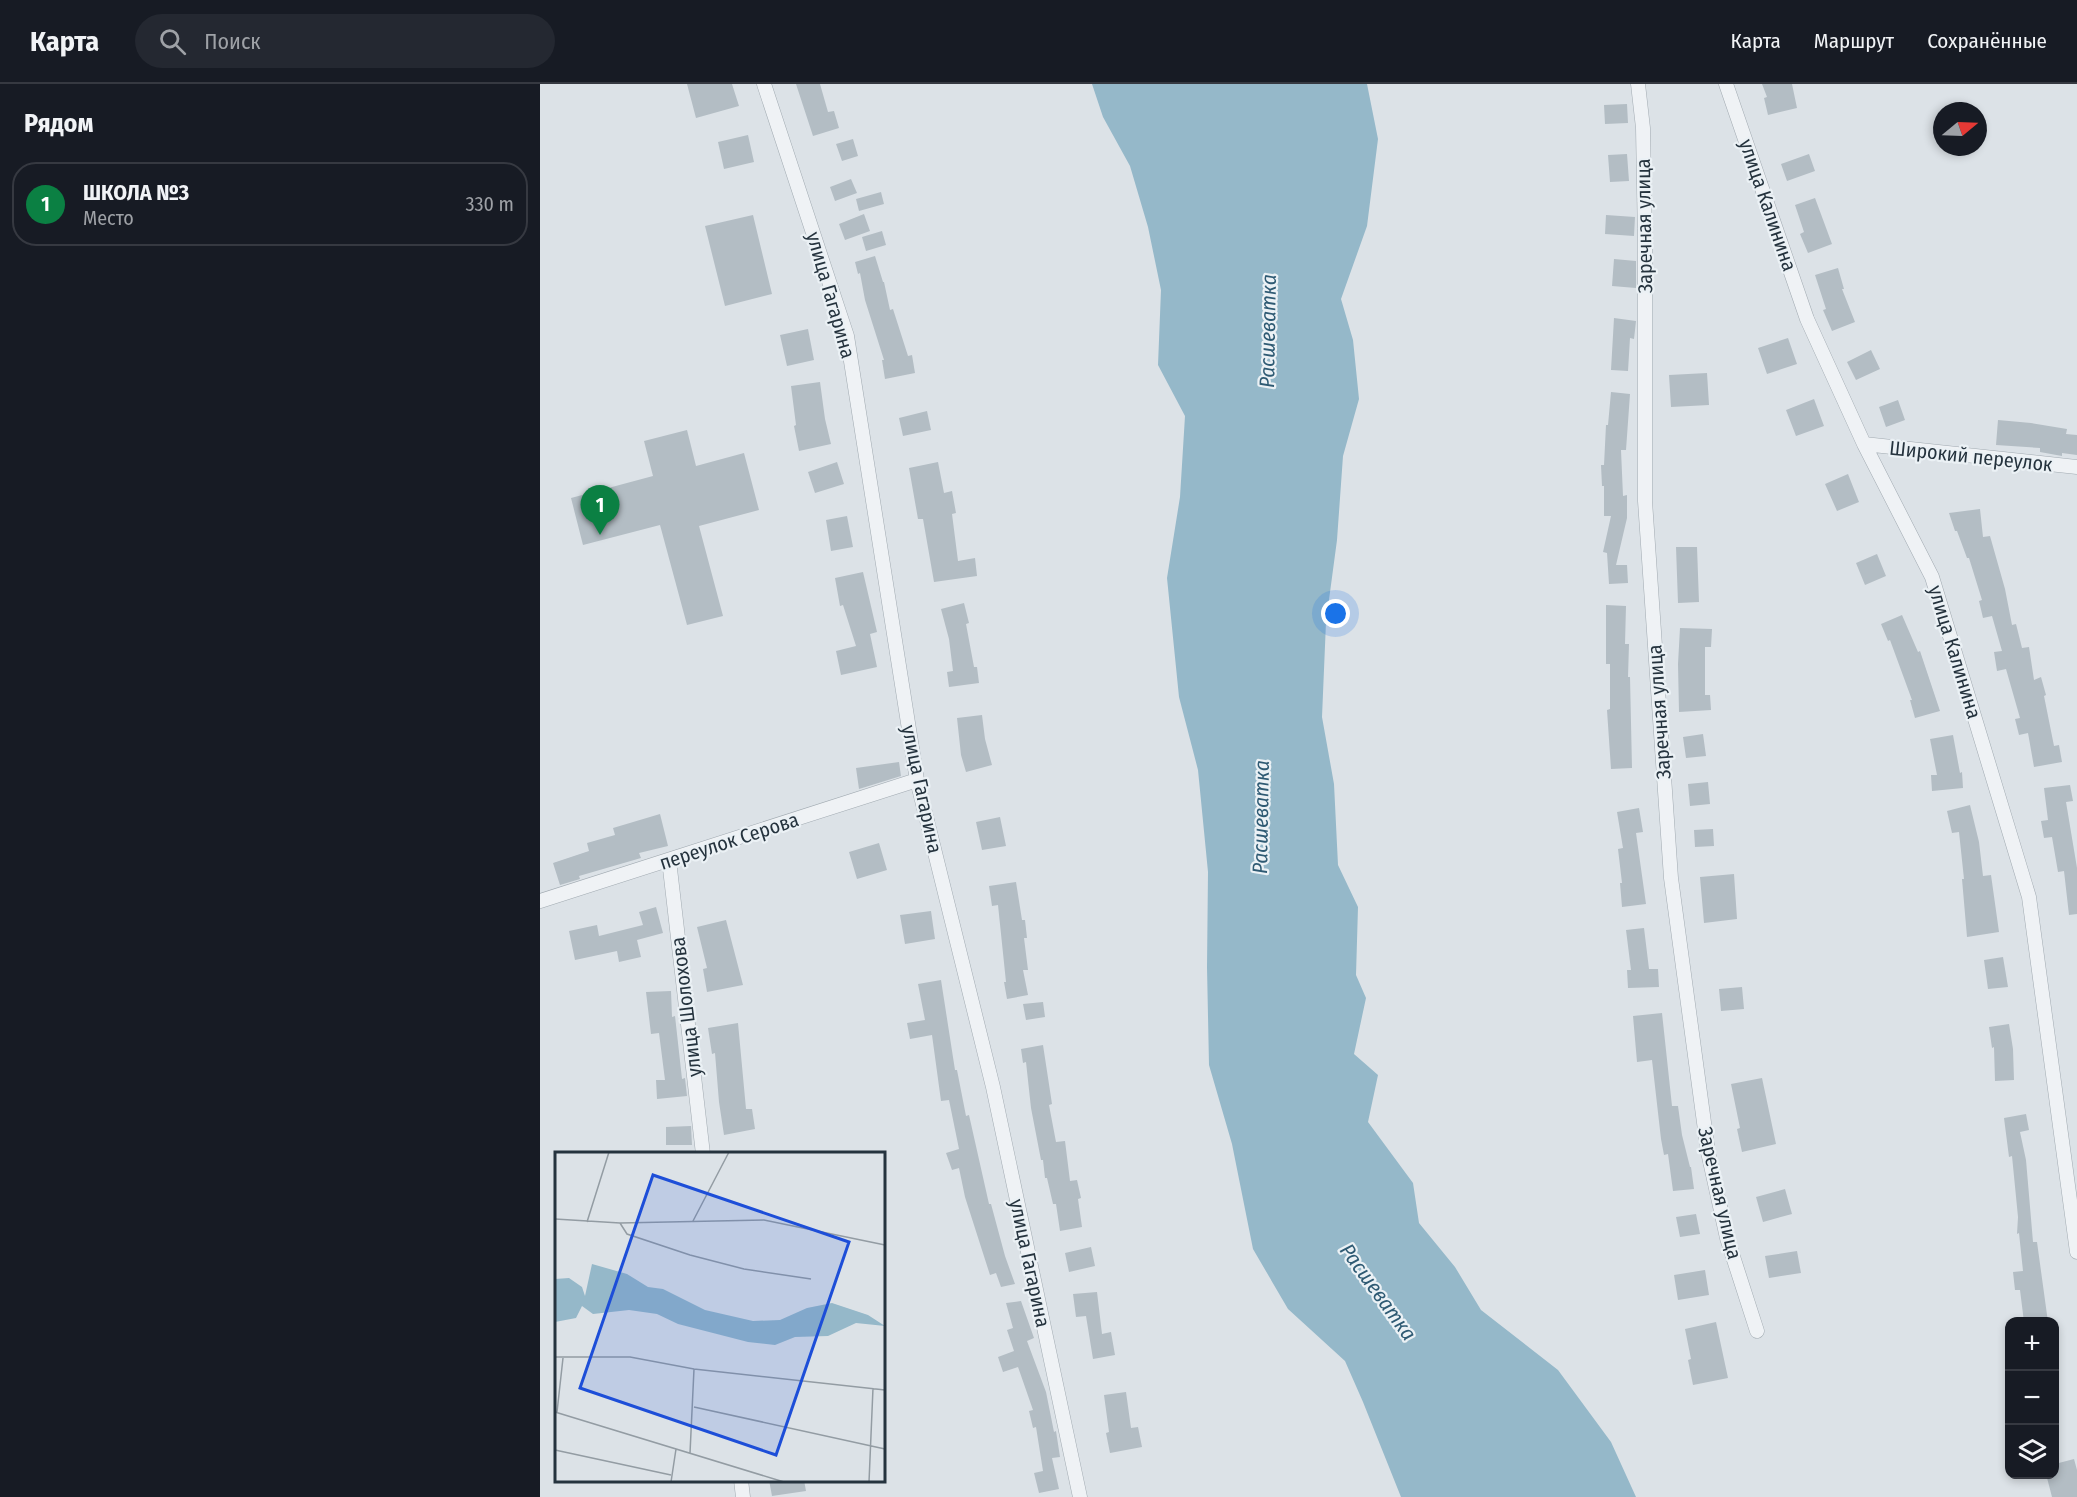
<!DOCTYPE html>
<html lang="ru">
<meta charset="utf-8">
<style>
:root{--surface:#171b24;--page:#242831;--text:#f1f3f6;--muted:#9ea1a6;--line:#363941;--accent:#0b8043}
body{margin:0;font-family:"Fira Sans Condensed",sans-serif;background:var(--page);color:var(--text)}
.controls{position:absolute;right:18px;bottom:18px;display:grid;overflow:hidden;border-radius:12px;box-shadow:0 3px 9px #0003}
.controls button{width:54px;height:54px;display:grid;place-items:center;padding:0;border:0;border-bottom:2px solid var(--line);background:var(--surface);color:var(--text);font:30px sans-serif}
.compass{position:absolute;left:1393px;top:18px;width:54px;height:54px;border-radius:50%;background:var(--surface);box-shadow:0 3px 9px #0003;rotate:71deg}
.you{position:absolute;left:796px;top:530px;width:21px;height:21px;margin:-15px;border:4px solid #fff;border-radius:50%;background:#1a73e8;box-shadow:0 0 0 9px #1a73e833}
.badge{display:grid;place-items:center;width:39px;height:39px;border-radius:50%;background:var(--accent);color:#fff;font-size:20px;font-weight:700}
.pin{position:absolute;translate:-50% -50px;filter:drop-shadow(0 2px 3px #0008)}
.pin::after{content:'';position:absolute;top:32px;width:21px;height:18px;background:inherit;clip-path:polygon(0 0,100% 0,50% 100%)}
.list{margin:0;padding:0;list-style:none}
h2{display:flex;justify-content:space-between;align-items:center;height:78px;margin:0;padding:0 24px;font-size:26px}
h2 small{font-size:20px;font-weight:400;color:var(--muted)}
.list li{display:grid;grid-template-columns:39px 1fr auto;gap:18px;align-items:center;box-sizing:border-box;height:84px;margin:0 12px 12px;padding:0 12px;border:2px solid var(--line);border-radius:24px}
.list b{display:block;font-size:22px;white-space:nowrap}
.list p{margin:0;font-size:20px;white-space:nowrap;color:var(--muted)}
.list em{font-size:20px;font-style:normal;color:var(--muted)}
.icon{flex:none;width:33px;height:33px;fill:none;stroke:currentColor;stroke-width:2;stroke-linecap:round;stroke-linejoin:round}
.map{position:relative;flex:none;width:1537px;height:1413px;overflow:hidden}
header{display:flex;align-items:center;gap:36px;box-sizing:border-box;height:84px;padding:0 30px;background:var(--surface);border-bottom:2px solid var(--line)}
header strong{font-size:28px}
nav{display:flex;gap:33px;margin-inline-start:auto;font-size:21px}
.search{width:420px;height:54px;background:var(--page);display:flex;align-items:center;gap:15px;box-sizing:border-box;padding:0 21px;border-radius:33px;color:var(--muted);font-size:22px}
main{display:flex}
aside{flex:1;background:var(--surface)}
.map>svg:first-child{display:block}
</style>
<header>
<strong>Карта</strong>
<div class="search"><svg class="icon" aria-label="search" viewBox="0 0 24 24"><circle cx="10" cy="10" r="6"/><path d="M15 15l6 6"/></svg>Поиск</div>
<nav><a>Карта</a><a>Маршрут</a><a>Сохранённые</a></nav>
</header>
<main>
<aside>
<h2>Рядом<small></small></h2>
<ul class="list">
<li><span class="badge">1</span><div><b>ШКОЛА №3</b><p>Место</p></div><em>330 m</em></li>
</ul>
</aside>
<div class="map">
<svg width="1537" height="1413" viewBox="0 0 1537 1413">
<rect width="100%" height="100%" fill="#dce2e7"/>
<path fill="#95b8c9" d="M552 0H827L838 55 827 142 801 215 813 256 819 315 803 372 797 456 786 538 782 633 794 700 798 781 818 823 816 891 826 914 814 970 838 991 828 1038 873 1099 879 1139 915 1183 941 1226 1018 1286 1071 1358 1096 1413H861L823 1318 805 1277 748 1225 713 1165 692 1060 669 981 667 883 668 788 658 686 639 613 627 494 640 413 645 332 618 281 621 206 608 143 590 82 563 33Z"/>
<path fill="#b3bdc4" d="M147 0H192L199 22 156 34Z
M256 0H280L288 28 294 27 299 44 273 52Z
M1222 0H1252L1257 24 1228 31 1224 14 1227 13Z
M1087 20 1088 39 1065 40 1064 21Z
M208 51 214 78 184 85 178 58Z
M313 55 318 72 302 77 296 60Z
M1087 70 1089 97 1070 98 1068 71Z
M1269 70 1275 87 1247 97 1241 80Z
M311 95 317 109 295 117 290 103Z
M341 108 344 120 319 127 316 115Z
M1275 114 1292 160 1268 169 1260 150 1264 148 1255 121Z
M324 130 330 147 305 156 299 140Z
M213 131 232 210 185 222 165 142Z
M1066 131 1095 133 1094 152 1065 150Z
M342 147 346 161 326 167 322 153Z
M335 172 343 198H344L350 226 353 225 368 272 372 271 375 289 345 295 342 276H344L325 216 320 189 318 190 315 178Z
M1074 175 1096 177V204L1072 202Z
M1298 184 1304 205H1302L1315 238 1292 247 1283 226 1286 225 1275 191Z
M1074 234 1096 237 1094 255 1090 254 1088 287 1071 286Z
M268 245 274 276 247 282 240 251Z
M1248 254 1257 280 1227 290 1218 264Z
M1331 266 1340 285 1316 296 1307 278Z
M1167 289 1169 321 1131 323 1129 291Z
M280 298 285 335 291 360 259 367 254 342 256 341 251 302Z
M1071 308 1090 310 1086 366H1081L1083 412 1087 411V434L1076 481H1087L1088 499 1069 500 1067 469 1063 468 1071 432H1064V402H1062L1061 381H1064L1066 341H1068Z
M1274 315 1284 342 1256 352 1246 326Z
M1358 316 1365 336 1346 343 1339 323Z
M387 327 391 346 363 352 359 334Z
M1458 336 1491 339 1527 345 1526 350 1537 351V371L1522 369V372L1500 368V364L1456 361Z
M147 346 156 382 204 369 219 426 159 442 183 532 147 541 120 441 43 461 31 414 113 392 104 357Z
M297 378 304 400 275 409 268 388Z
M398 378 404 409 412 407 416 429 412 430 418 477 435 474 437 492 394 498 383 435H378L369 384Z
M1308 390 1319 418 1297 427 1285 400Z
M1440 425 1443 453 1450 452 1465 505 1472 541 1476 540 1482 564 1489 563 1494 596 1501 593 1506 611 1504 612 1514 662 1519 661 1522 678 1494 683 1488 649 1479 651 1475 635 1480 634 1466 585 1457 587 1454 568 1462 567 1452 532 1443 534 1439 517 1442 516 1429 474H1427L1417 447H1415L1409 429Z
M307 432 313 463 291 467 286 436Z
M1136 463H1157L1159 518 1138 519Z
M1337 470 1346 492 1325 501 1316 479Z
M323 488 337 548 330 550 337 583 301 591 296 567 316 562 303 521 300 522 295 494Z
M424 519 429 539 426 540 434 583H437L439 599 409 603 407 588 413 587 409 555 401 525Z
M1066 521 1086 522 1085 560H1089L1088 593H1090L1092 684 1071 685 1067 626 1070 625V580H1066Z
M1362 531 1378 568 1380 567 1400 627 1375 634 1370 616H1372L1350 556 1348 557 1341 540Z
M1140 544 1172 545 1171 563H1165V611H1170L1171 626 1139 628 1138 580Z
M442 631 445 655 452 681 426 688 421 671 417 634Z
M1163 650 1166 672 1146 674 1143 653Z
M1413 651 1420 689 1422 688 1423 704 1392 707 1391 691H1397L1390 655Z
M359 678 361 692 319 705 316 684Z
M1168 698 1170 720 1150 722 1148 700Z
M1530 701 1533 717 1526 718 1537 784V830L1529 831 1524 787 1518 788 1512 753 1504 754 1501 737 1508 736 1504 704Z
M1430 721 1439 758 1443 792 1451 791 1459 848 1427 853 1422 795H1424L1419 748 1412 749 1407 727Z
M1099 724 1103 748 1096 749 1106 820 1082 823 1080 799H1082L1078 765 1083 764 1077 728Z
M120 730 128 762 99 769 101 774 39 792 40 795 20 801 13 779 49 767 47 759 75 751 73 744Z
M460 733 466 762 442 766 436 738Z
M1173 745 1174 762 1155 763 1154 746Z
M339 759 347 786 317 795 309 768Z
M1194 790 1197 835 1164 839 1160 793Z
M476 798 482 836H485L487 854H484L488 886H483L488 911 467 915 464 898H466L458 821 452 822 449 802Z
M116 823 123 849 97 856 101 873 79 878 77 867 35 876 29 847 57 841 59 852 103 841 99 828Z
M391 827 395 855 365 860 360 831Z
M186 836 203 901 167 908 163 885 167 884 157 843Z
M1104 844 1109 885H1118L1119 903 1088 904 1087 886H1091L1086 846Z
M1463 873 1468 903 1448 905 1444 876Z
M401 896 415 986H417L426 1032 429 1031 449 1120H451L465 1172 475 1200 461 1203 456 1189 450 1191 425 1113 419 1084 412 1086 406 1069 419 1065 409 1016 401 1017 392 951 370 955 367 939 385 936 378 900Z
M1202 903 1204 925 1181 927 1179 905Z
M131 907 132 933 135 932 142 995 145 994 147 1012 117 1015 116 996H125L119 949 111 950 106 908Z
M503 918 505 933 486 936 483 920Z
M1122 929 1132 1022H1138L1142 1051 1150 1083H1151L1154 1105 1133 1107 1128 1070 1124 1071 1121 1055 1112 976 1097 978 1093 932Z
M198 939 206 1025H212L215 1045 184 1051 179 1018 175 969 172 970 168 944Z
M1469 940 1473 965 1474 996 1455 997 1454 963 1452 964 1449 943Z
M503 961 512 1020 509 1021 516 1058 525 1057 530 1097 537 1096 541 1114 538 1115 542 1143 520 1147 516 1120H513L507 1094H505L503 1076H501L491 1024 486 978 483 979 481 965Z
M1222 994 1236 1060 1202 1068 1197 1045 1200 1044 1191 1000Z
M1486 1030 1489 1046 1480 1048 1486 1076 1493 1158H1497L1508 1238H1484L1480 1206H1475L1473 1188 1483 1187 1479 1149 1477 1150 1478 1133 1472 1072 1469 1073 1464 1034Z
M151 1042 152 1061H126V1043Z
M1245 1105 1252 1130 1223 1138 1216 1113Z
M1156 1130 1160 1150 1140 1153 1136 1133Z
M551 1163 555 1182 529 1188 525 1169Z
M1257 1167 1261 1189 1229 1194 1225 1172Z
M1165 1186 1169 1211 1138 1216 1134 1191Z
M557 1208 562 1250 571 1248 575 1271 553 1275 546 1232 536 1233 533 1210Z
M481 1217 494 1254 487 1257 506 1308 514 1348 516 1347 520 1373 512 1374 519 1405 499 1409 494 1389 503 1387 496 1343 493 1344 489 1327 493 1326 478 1283 463 1288 458 1273 474 1267 467 1246 473 1244 466 1219Z
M1176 1238 1188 1294 1153 1301 1148 1276 1151 1275 1145 1245Z
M586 1308 591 1344 598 1343 602 1363 570 1369 566 1349 569 1348 564 1311Z
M1534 1375 1537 1386V1413H1512L1506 1390H1515V1380Z
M229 1396H264L266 1407 232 1412Z"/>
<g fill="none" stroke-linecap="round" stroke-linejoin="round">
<defs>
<path id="street" d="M224 0 307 252 377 696 453 1003 540 1413
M1098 0 1103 44 1105 157V417L1131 794 1168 1068 1187 1154 1217 1247
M1186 0 1267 235 1324 360 1392 493 1489 813 1537 1168
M1324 360 1537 383
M129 776 163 1070
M0 817 377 696
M201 1396 203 1413"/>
</defs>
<use href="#street" stroke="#a1aab1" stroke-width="15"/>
<use href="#street" stroke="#eff2f5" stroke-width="14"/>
</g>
<g text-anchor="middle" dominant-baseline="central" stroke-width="4.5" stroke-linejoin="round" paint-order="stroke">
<g font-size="20" fill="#25333e" stroke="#ebf1f5">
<text transform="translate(1228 121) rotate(71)">улица Калинина</text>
<text transform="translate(1104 142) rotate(-91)">Заречная улица</text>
<text transform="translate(291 211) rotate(74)">улица Гагарина</text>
<text transform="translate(1431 372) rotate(6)">Широкий переулок</text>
<text transform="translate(1415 568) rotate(73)">улица Калинина</text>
<text transform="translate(1119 628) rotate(-94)">Заречная улица</text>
<text transform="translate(382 705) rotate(78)">улица Гагарина</text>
<text transform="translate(189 757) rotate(-18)">переулок Серова</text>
<text transform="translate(146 923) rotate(-97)">улица Шолохова</text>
<text transform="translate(1180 1109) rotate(77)">Заречная улица</text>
<text transform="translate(490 1179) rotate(78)">улица Гагарина</text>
</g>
<g font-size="21" font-style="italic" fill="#2e5a73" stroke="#ebf1f5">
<text transform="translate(728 247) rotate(-89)">Расшеватка</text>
<text transform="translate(721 733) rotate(-89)">Расшеватка</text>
<text transform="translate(838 1208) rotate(54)">Расшеватка</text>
</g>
</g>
<g transform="translate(15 1068)">
<rect width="330" height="330" fill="#dce2e7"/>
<path d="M37 112 72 122 93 135 108 137 150 158 198 169 225 168 252 156 277 151 313 163 330 174 301 171 273 184 240 185 220 193 193 190 123 172 102 162 74 158 38 162 27 154 21 166 0 170V127L14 126 27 135 30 144Z" fill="#95b8c9"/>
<path fill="none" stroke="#939ca3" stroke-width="1.5" d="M0 67 65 71 209 68 330 93M138 69 174 0M32 70 54 0M65 71 72 82 135 103 189 117 256 127M0 205H75L139 217 330 238M139 255 330 297M0 260 229 330M2 260 8 206M0 298 116 323M135 301 139 217M116 330 121 297M314 330 318 236"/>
<path fill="#1d4ed8" fill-opacity="0.15" stroke="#1d4ed8" stroke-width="3" d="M98 23 294 90 221 303 25 236Z"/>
<rect width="330" height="330" fill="none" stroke="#25333e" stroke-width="3"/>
</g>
</svg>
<div class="controls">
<button>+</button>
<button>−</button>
<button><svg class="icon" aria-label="layers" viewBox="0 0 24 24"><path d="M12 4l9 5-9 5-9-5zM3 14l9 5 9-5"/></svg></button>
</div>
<svg class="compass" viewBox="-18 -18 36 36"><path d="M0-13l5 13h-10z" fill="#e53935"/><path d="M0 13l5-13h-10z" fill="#9ea1a6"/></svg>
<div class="you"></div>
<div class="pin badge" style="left:60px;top:451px">1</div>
</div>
</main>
